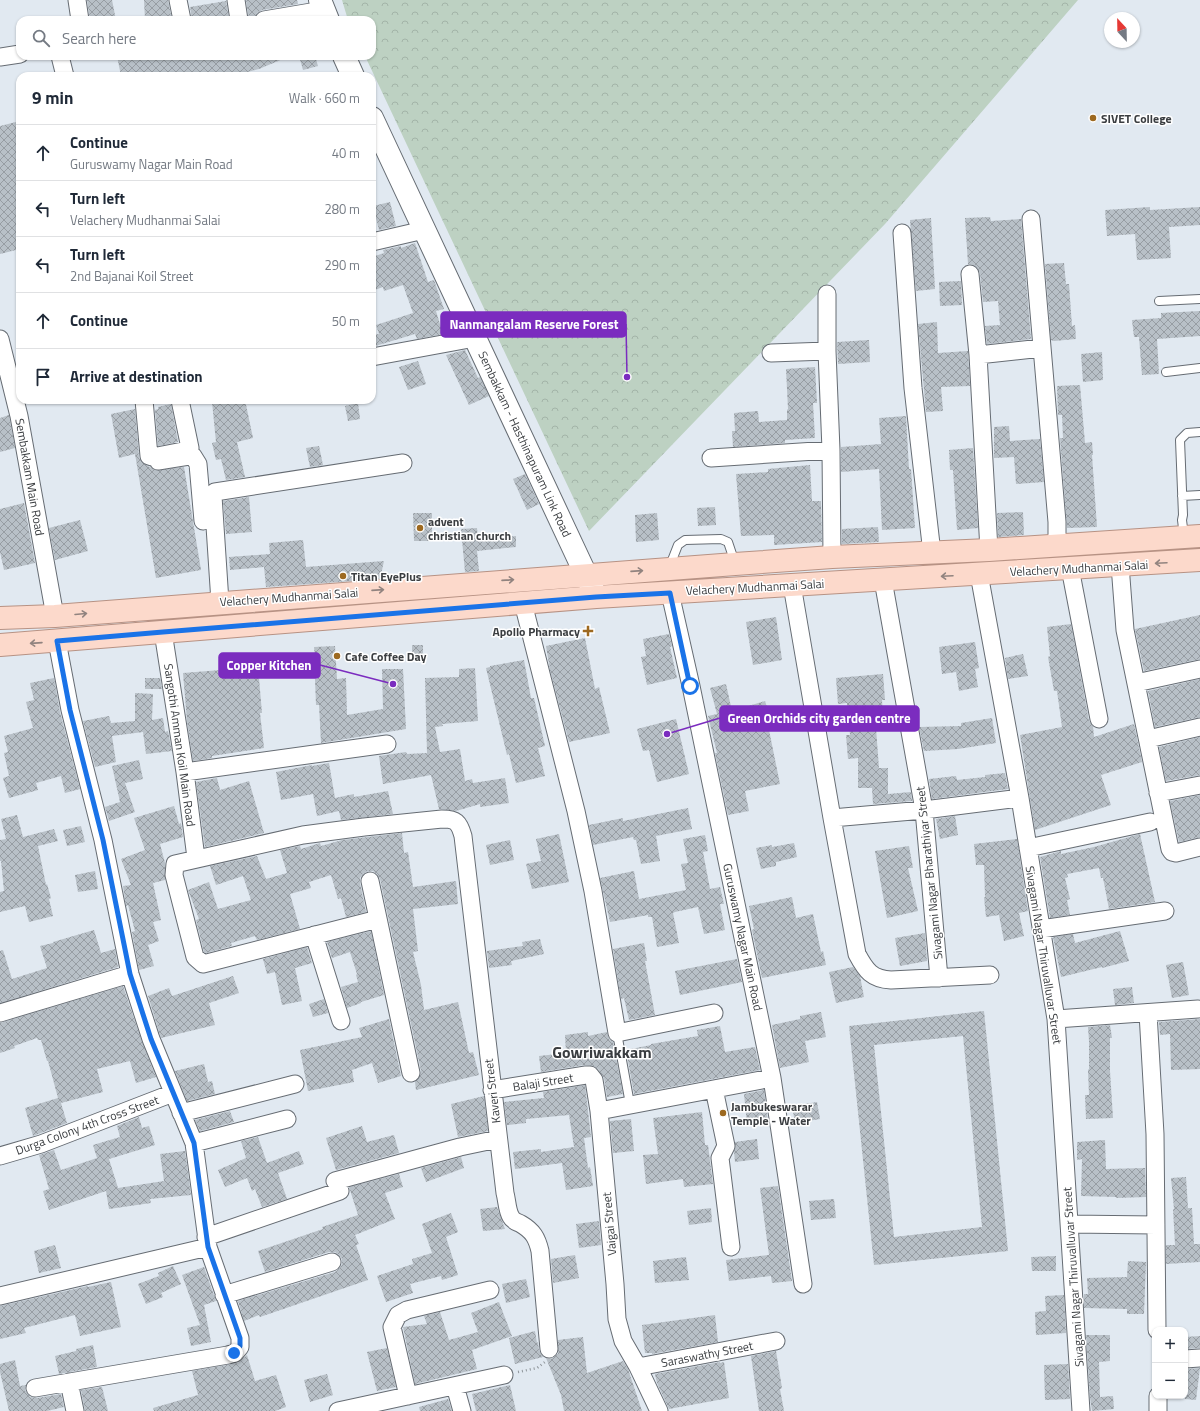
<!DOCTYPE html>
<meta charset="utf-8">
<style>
:root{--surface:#fff;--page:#f2f2f3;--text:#1f2937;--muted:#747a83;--line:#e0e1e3}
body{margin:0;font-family:"Titillium Web",sans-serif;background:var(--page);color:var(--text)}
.controls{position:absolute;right:12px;bottom:12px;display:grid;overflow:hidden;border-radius:8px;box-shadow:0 1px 3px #0004}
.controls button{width:36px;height:36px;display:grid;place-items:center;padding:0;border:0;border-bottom:1px solid var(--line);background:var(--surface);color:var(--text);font:20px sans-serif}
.compass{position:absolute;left:1104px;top:12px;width:36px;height:36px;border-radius:50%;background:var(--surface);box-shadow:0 1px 3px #0004;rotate:338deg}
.stop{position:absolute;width:12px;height:12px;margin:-9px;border:3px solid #1a73e8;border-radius:50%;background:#fff}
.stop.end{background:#1a73e8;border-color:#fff;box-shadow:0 1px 4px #0008}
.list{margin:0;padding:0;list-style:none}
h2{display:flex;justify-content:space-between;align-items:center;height:52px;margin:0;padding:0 16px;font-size:17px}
h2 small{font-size:13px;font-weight:400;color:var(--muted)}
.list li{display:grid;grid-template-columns:26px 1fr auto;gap:12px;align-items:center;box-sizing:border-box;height:56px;padding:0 16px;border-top:1px solid var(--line)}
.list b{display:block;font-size:15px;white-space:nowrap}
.list p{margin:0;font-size:13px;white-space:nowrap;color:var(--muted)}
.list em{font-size:13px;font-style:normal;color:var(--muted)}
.icon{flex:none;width:22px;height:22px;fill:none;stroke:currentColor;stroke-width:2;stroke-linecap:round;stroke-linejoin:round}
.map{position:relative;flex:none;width:1200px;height:1411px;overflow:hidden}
.search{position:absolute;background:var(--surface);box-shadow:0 1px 3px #0004;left:16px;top:16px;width:360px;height:44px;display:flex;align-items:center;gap:10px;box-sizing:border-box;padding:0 14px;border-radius:12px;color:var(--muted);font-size:15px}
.panel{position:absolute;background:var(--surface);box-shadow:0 1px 3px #0004;left:16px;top:72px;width:360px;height:332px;border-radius:12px}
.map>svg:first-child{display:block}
</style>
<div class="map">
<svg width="1200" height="1411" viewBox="0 0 1200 1411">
<defs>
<pattern id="forest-crowns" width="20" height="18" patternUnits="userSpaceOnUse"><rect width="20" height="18" fill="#bdd1c2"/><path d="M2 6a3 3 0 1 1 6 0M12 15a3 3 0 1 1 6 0" fill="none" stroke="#a3b4a8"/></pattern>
<pattern id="building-cross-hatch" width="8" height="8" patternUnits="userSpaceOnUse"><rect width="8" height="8" fill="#b8c0c7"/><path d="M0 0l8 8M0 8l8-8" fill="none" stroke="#979da3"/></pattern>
</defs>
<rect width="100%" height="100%" fill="#e1e9f1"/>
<path fill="url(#forest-crowns)" d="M342 0H1078L885 224 589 531 365 56H372V20H348Z"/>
<path fill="url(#building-cross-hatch)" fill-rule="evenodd" d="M87 0H112L116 20H90Z
M144 0H168L172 20H145Z
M246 0H297L298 4 262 10 257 13 254 20H249Z
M226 1 229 19 221 20H192L190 7Z
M117 56H290L259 69 232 76H121Z
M299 56H315L318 66 303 70Z
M20 121V249L0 254V126Z
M390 202 396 226 379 230 373 206Z
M1150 207V210L1200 207V225L1169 227 1171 258 1137 260 1135 234 1107 236 1105 210Z
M990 217 991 221 1021 219 1031 339 987 344 985 326 1000 325 998 301 983 302 980 273 978 269 974 265 968 264 965 218Z
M931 218 935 289 916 291 910 220Z
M415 243 428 282 434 280 444 309 436 311 443 334 417 339 415 334 372 347V335L379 334 376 325 413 313 403 285 384 291 383 287 372 291V257L384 253 383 250 401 246V248Z
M1064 263 1066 284H1069L1072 326 1075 325 1076 339 1054 341 1051 340 1045 264Z
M961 281 962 305 940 306 939 282Z
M1200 311V336L1157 339 1159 374 1142 375 1139 337H1134L1132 320 1161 318V313Z
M937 322 938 353 968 351 970 386 941 387 943 411 926 412 918 324Z
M869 340 870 362 838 364 837 342Z
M465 350 478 378 480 377 489 396 469 405 446 355Z
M1102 352 1103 380 1083 382 1081 354Z
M418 361 426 384 408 390 399 367Z
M815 367 817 403H813L815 438 785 440V443L733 447 732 431H735L734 413 758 411 759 422 787 420V410L788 409 786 369Z
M1080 385 1085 443 1092 442 1093 455H1092L1097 527 1067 528 1060 438H1063L1062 415H1058L1057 386Z
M221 400H245L253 438 237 442 245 477 226 480 221 459 216 460 212 443 216 442 212 402Z
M358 403 360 419 348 421 345 406Z
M171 404 178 442 158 446 155 410 158 409V407Z
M135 409 139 457 141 462 155 470 184 467 201 570 156 578 135 454 119 458 111 414Z
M9 415 15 448 0 452V418Z
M906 416 909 469H911L915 528 882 530 879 469 841 472V447L881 444 879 418Z
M1009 426 1010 441 1040 439 1044 482 1016 484 1014 457 994 458V427Z
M319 446 323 465 310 467 306 448Z
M973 448 978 528 957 530 953 470H950L949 450Z
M810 465 812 501H821L822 542 774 545V535L741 536 736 474 768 472V469Z
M525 474 539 504 527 510 513 479Z
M249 497 252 532 226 534 223 501Z
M24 503 35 563 4 570 0 552V509Z
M715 507 716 525 698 526 697 508Z
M1023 512 1024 535 998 537 997 513Z
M413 513H432V541H414Z
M657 513 659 540 636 542 635 515Z
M80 520 88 551 55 560 49 528Z
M878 527 879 542 842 544V529Z
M477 528 478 539 516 536V547L477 551 479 571 465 572 461 529Z
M303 540 306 567 384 561 380 579 266 587 264 567 230 570 229 557 270 554 269 543Z
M1200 615V659L1144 671 1135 629Z
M776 617 782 660 753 665 746 622Z
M1071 624 1087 710 1089 721 1093 726 1094 737 1134 724 1142 762 1101 775 1111 805 1035 830 1020 735 1062 727 1057 691H1054L1048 657 1050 656 1047 627Z
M669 634 672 646 670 647 677 678 647 685 641 657 646 656 643 639Z
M585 638 595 689 599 687 610 733 569 742 550 670 546 646Z
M975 642 979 668 975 669 978 687 959 691 956 672 942 674 939 647Z
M412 645H423V661H412Z
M335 646 337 679 346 678 347 715 383 709 382 669H403L406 729 321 743 319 705H316L315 679H317L314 647Z
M1023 654 1028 676 1008 679 1005 658Z
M524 660 531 698H534L545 746 538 748 545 776 516 783 509 754 507 755 486 668 490 667V666Z
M258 667 262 713H260L264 748 212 756V758L193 761 187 721 183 673Z
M475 668 478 721 442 724 443 726 435 727 440 752 460 749 465 781 472 779 473 783 505 778 509 803 480 807V804L456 811 439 809 431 775 383 784 379 756 406 752 407 754 427 753 425 678 459 677V669Z
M883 674 885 700H882L884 728H876L879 768H888V794L911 792 912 801 873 804 872 788H858V758L848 759 846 735H850L847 703 838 704 836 678Z
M54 678 60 712 80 789 65 793 61 776 36 783 38 790 9 798 3 778 9 776 4 753 8 752 4 736 33 728 26 702 34 700 30 683Z
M145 678H160L162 689H145Z
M1200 679V717L1155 727 1148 691Z
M726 684 732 711 765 701 774 729 769 730 780 784 745 791 749 811 728 815 715 753H717L708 716 717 714 710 688Z
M135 693 153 694 152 720 163 718 165 732 168 731 172 751 146 754 143 732 112 736 116 762 95 767 83 721 109 716 111 723 135 721Z
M992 718 996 743 958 749 924 751 919 727 961 726V723Z
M676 719 689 774 657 782 649 750 643 751 637 729Z
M1200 737V775L1166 781 1159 747Z
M139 760 143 779 125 783 135 812 109 821 105 807 120 802 112 766Z
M329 763 335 798 354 794V797L388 791 393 814 341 820 339 811 317 816 313 794 281 800 276 772 312 765V766Z
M1005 773 1008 789 932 799 929 779 956 776 957 780 985 777V775Z
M217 778 220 790 249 781 264 833 205 847 196 782Z
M1200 795V837L1179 842 1170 801Z
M174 806 179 824 181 823 183 837 160 844 165 863V880L153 883 161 920 153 922 159 941 148 945 154 966 139 970 132 932 135 931 128 905 126 906 123 886 131 885 121 859 145 850 134 818Z
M688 808 692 829 656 836 660 861 641 864 636 840H634L633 837 593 845 589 825 623 818V821Z
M17 815 23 837 54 829 58 841 38 846 46 885 47 884 51 898 49 899 53 916 29 922 25 906 0 912V892L4 891 1 861H0V840L6 839 1 819Z
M955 816 958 835 940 839 936 819Z
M81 826 85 842 67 846 63 830Z
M402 833 404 853 408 852 413 887 456 881 458 904 413 909 418 951 413 952 421 985 424 1010 458 1002 469 1053 473 1052 479 1075 416 1090 415 1082 420 1076 421 1071 380 879 377 874 373 871H368L363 874 360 878V883L366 912 346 917 341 898 338 899 331 875 309 882 311 888 290 894 300 929 257 940 255 936 231 943 232 946 206 953 204 952 196 920 199 919 188 890 209 882 218 909 251 900 243 876 216 885 210 866 257 856 266 879 287 873 280 850 300 846 301 849 320 843 321 846 342 840Z
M559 834 569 882 532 889 526 864 541 861 536 839Z
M1140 834 1155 902 1109 909 1103 878H1101L1099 868 1067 874 1068 877 1065 878 1070 899 1067 900 1070 915 1050 918 1040 857 1061 851V854L1094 847Z
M705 835 708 851 703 852 710 889 720 887 724 904H720L725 930 704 934 698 907 675 912 673 913 679 943 657 947 652 917H648V915L610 922 600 878 634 871 639 899 686 890 681 864 688 863 683 839Z
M1017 839 1028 911 1019 913 1024 936 1004 941 999 915 986 917 984 897H985L984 865H976L974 844Z
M510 840 514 860 490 865 486 845Z
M794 843 797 857 776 862V866L761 869 756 848 772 845V847Z
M909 846 913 868H908L918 911 887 918 875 851Z
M95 871 98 889 78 892 75 875Z
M792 897 796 918 813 914 821 952 823 951 826 965 762 978 752 930 754 929 749 906Z
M94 930 101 953 115 949 118 967 0 1003V951L3 950 12 979 47 968 40 946 53 943V942Z
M371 931 384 995 361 1002V1003L347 1008 341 987 358 982 356 975 357 974 350 952 332 958 327 942Z
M1120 931 1129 961 1102 968V967L1061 977 1053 937 1073 934 1075 943Z
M925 933 927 961 900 966 895 938Z
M540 939 544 954 511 961 512 965 489 968 487 951 523 946 522 942Z
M644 943 647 961H645L655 1015 629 1020 624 998 621 999 613 949Z
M307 947 312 963 295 968 302 1001 282 1005 275 972 267 974 263 959Z
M737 959 742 982 680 995 675 971Z
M1183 962 1189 995 1172 998 1166 965Z
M853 967 860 976 864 997 836 1003 829 972Z
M233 976 239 993 209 1003 215 1025 161 1038 148 996 169 988 172 996Z
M123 986 142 1042 156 1077 136 1083 130 1061 97 1069 103 1092 61 1103 67 1123 33 1136 25 1108 58 1098 48 1061H47L41 1040H38L37 1038 14 1046 15 1048 0 1053V1023Z
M1132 987 1134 1003 1115 1005 1113 989Z
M324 999 328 1013 313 1017 309 1004Z
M984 1011 1008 1251 874 1265 849 1026ZM963 1036 982 1227 894 1237 874 1045Z
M821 1012 826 1037 805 1041 809 1062 780 1068 772 1025 800 1019V1016Z
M389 1019 401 1076 378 1083 372 1063 352 1070 354 1082 308 1091 300 1050 362 1037 359 1028Z
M1200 1019V1069L1171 1070 1170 1034 1160 1035 1159 1022Z
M1110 1025 1112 1038H1110V1071L1113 1118 1086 1119 1085 1095H1089L1088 1070 1089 1069V1041L1088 1027Z
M720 1026 725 1052 755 1047 760 1070 634 1094 626 1050 651 1045V1044L698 1036 697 1030Z
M588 1032V1036L607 1032 609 1039 613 1042 623 1094 607 1097 604 1078 598 1069 594 1066 584 1065 541 1072 539 1056 566 1053 565 1035Z
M204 1064 208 1082 212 1081 215 1094 187 1101 175 1071Z
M585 1085 591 1137 584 1138 588 1168 590 1167 593 1186 566 1190 562 1163 515 1169 513 1152 541 1149V1152L574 1147 569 1115 526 1119V1123L507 1125 504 1102 544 1098 543 1092Z
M764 1090 768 1122 747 1124 744 1094Z
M484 1096 488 1131 458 1137 451 1104Z
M817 1102 820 1119 795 1123 792 1106Z
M230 1111 234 1122 200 1131 195 1120Z
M702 1112 705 1145H708L713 1184 684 1187 683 1179 646 1184 643 1155 658 1154 653 1118Z
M139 1117 142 1128 149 1126 155 1145 109 1159 118 1188 164 1181 160 1154 185 1151 191 1195 150 1199 151 1203 109 1209 106 1191 49 1210 43 1191 49 1189 39 1155 54 1150 61 1170 97 1158 93 1145 120 1137 117 1126Z
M631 1119 634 1151 613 1153 610 1121Z
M362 1126 367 1142 394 1135 399 1153 336 1170 326 1138Z
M258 1137 267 1163 299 1151 304 1164 278 1173 287 1199 262 1207 255 1189 252 1191 247 1178 225 1187 218 1170 246 1158 241 1141Z
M757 1139 759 1159 735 1162 734 1152 735 1142Z
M1105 1140 1106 1169 1145 1168 1146 1197 1116 1198V1197L1081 1196 1082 1159 1077 1160V1142Z
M461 1157 464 1168 426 1182 421 1168Z
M399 1174 403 1187 385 1193 395 1219 355 1235 359 1244 356 1245 368 1280 260 1317 259 1315 244 1321 238 1301 335 1272 340 1268 342 1264V1259L339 1255 335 1252H329L265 1272 258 1251 323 1229 322 1227 358 1215 349 1187Z
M1186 1177 1188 1208H1192L1194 1244H1200V1262L1166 1264V1245H1175L1173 1209H1174L1171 1178Z
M778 1186 792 1281 772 1283 771 1276 729 1281 726 1260 769 1255 760 1188Z
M834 1199 836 1218 811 1220 809 1201Z
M497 1207 505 1229 483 1231 480 1209Z
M711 1208 712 1222 689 1225 687 1211Z
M451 1213 458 1232 446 1237 458 1275 442 1280 441 1276 410 1284 413 1293 386 1302 377 1276 413 1264 412 1259 432 1253 422 1224Z
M599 1221 601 1245 579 1248 576 1224Z
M55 1245 61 1268 39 1273 34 1251Z
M575 1255 579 1278 553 1283 551 1259Z
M1056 1256V1271H1032L1031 1257Z
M686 1257 689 1280 655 1283 653 1261Z
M1128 1261 1146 1262 1144 1314H1127V1309L1084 1308V1294H1088L1087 1278 1127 1277Z
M173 1266 181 1284 161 1293 163 1297 146 1304 138 1284 159 1276 158 1273Z
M204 1267 216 1301 204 1305 211 1342 191 1346 187 1328 200 1325 182 1275Z
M526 1279 530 1297 506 1303 502 1284Z
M111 1282 121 1327 80 1336 75 1315 24 1328 26 1333 0 1339V1306L88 1286V1287Z
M1064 1295 1066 1333 1036 1335 1035 1312 1046 1311 1045 1296Z
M499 1302 512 1336 472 1350 477 1369 415 1384 403 1327 427 1324 424 1316 440 1312 449 1340 478 1332 471 1313Z
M715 1315 718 1342 652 1354V1353H645L642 1325Z
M535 1331 537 1343 538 1342 539 1350 543 1357 515 1364 509 1338Z
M1086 1335H1110V1361L1099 1362 1100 1397 1113 1396 1114 1409 1092 1411 1090 1398H1095H1090Z
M1200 1336V1348L1185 1349V1337Z
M583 1337 587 1373 623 1361 628 1369 642 1411H564L561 1395 546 1358 550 1359 554 1357 558 1354V1340Z
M93 1345 97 1367 59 1374 55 1356 76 1351V1349Z
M387 1348 396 1387 377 1391 367 1352Z
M776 1351 782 1388 780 1389 784 1411H759L751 1356Z
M247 1355 255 1381 276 1375 286 1407 275 1411H154L153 1408 198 1395 192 1371 238 1363Z
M15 1360 20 1386 26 1385 25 1390 30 1397 37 1398 61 1394 64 1407 47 1411H9L0 1372V1364Z
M720 1362V1363L724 1362 729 1398 669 1409 657 1383 655 1374Z
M1068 1364 1070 1399 1045 1400 1044 1365Z
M1200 1368 1196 1400 1185 1399V1369Z
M327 1374 333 1395 310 1402 304 1380Z
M510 1385 516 1411H476L472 1394Z
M102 1387 108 1411H85L81 1390Z
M448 1399 452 1411H420L419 1407Z"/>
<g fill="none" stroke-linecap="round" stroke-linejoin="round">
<defs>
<path id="lane" d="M1159 301 1200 299
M1166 372 1200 368
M1182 496 1200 495
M1184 536 1182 520 1183 515 1180 440 1187 433 1200 432
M669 568 678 545 685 540 721 539 728 542 735 563
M617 1033 630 1104"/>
<path id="street" d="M77 0 80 20
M178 0 182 20
M236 0 239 20
M264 20 323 10
M60 56 65 76
M0 57 20 54
M1031 219 1057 522V545
M902 233 913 388 932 553
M372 242 424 230
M970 274 978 355 989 550
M827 294V351L831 450 832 557
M0 339 19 416 55 616
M771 353 827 351
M978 355 1042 348
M372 357 475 338
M144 400 149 456 152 457 188 450 190 448 180 400
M711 458 831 450
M158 461 189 456H193L198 464 203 521
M1120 565 1125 630 1170 849 1172 852 1176 853 1200 847
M1070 568 1099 719
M979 574 1020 798 1056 1019 1081 1411
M883 580 924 810 939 978
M792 585 832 818 857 954C866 971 872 979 891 980L990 975
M670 593 691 686 772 1078 803 1284
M220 602 213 496 215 492 403 463
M523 603 576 811 593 891 617 1033 714 1013
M163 632 185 772 196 858
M1136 683 1200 669
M1148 739 1200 727
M185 772 387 744
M1158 793 1200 785
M832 818 924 810 1020 798
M1028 848 1150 822
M370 881 411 1073
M378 919 203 964 195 957 174 875 175 864 303 835 364 827 442 819C456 819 459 822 463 836L505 1193C507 1200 507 1211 511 1217 513 1221 517 1222 521 1224 533 1231 537 1238 540 1251L549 1349
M1041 929 1165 911
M314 935 341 1021
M0 1013 130 974
M1148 1013 1155 1134 1157 1330
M1056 1019 1198 1009
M714 1089 726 1146 720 1158 731 1247
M492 1090 586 1075H590L594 1080 599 1111 615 1284 617 1319 623 1341 638 1367 659 1411
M599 1111 772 1078
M181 1113 295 1084
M194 1143 287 1119
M0 1156 41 1144 173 1093
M335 1181 460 1147 498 1139
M1069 1224 1156 1225
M206 1237 340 1191
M224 1295 332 1262
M0 1296 208 1247
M1185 1359 1200 1358
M638 1367 776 1341
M69 1382 75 1411
M455 1386 462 1411
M35 1388 228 1355 235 1353 240 1347V1338L208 1247 194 1143 151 1039 130 974 103 840 70 710 57 641
M408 1396 392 1327 398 1315 407 1310 490 1290
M1158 1396V1411
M338 1411 504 1375"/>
<path id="secondary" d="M320 0 328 20
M344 56 353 76
M372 118 594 592"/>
<path id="primary" d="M0 618 55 616 735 564 832 557 989 550 1200 536
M0 645 596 597 1200 560"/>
</defs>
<use href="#lane" stroke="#666c73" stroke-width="10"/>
<use href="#street" stroke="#666c73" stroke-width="19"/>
<use href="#secondary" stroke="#666c73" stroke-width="24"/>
<use href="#primary" stroke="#b79284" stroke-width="24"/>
<path stroke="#90969b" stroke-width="2.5" stroke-dasharray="1 3" stroke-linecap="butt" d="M518 1372 537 1368 545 1362"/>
<use href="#lane" stroke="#fff" stroke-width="8"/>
<use href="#street" stroke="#fff" stroke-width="17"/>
<use href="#secondary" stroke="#fff" stroke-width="22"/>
<use href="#primary" stroke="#fcd9cb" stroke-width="22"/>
</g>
<defs><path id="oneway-shaft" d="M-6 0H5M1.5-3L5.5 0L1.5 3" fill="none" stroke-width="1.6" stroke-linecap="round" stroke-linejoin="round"/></defs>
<g stroke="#91837f">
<use href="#oneway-shaft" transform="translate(1161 563) rotate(177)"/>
<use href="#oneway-shaft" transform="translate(637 571) rotate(-4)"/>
<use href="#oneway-shaft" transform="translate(947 576) rotate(177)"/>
<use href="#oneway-shaft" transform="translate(508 580) rotate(-4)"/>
<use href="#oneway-shaft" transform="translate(378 590) rotate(-4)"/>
<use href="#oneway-shaft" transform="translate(81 614) rotate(-5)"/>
<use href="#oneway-shaft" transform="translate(36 643) rotate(176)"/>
</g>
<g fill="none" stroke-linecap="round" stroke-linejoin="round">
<path stroke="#1a73e8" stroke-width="5" d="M234 1353 240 1346V1338L208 1247 194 1143 151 1039 130 974 103 840 70 710 57 641 163 632 596 597 670 593 690 686"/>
</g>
<g fill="#9d6920" stroke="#fff" stroke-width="1.5">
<circle cx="1093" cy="118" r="4"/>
<circle cx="420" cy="528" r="4"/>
<circle cx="343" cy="576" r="4"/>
<path d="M586 625h4v4h4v4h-4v4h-4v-4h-4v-4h4z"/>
<circle cx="337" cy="656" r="4"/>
<circle cx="723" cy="1113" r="4"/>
</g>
<g text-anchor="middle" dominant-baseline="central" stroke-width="3" stroke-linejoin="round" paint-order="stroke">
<g font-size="12" font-weight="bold" fill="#3a3d40" stroke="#fff" text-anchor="start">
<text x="1101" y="118">SIVET College</text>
<text x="428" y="521">advent<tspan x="428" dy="14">christian church</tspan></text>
<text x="351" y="576">Titan EyePlus</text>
<text x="580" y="631" text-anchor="end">Apollo Pharmacy</text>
<text x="345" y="656">Cafe Coffee Day</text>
<text x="731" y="1106">Jambukeswarar<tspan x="731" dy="14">Temple - Water</tspan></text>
</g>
<g font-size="12" fill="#3a3d40" stroke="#fff">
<text transform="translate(525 444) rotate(65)">Sembakkam - Hasthinapuram Link Road</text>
<text transform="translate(30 477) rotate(80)">Sembakkam Main Road</text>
<text transform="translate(1079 568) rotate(-3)">Velachery Mudhanmai Salai</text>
<text transform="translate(755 587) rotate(-3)">Velachery Mudhanmai Salai</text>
<text transform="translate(289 597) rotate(-4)">Velachery Mudhanmai Salai</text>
<text transform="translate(180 745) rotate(82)">Sangothi Amman Koil Main Road</text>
<text transform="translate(929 873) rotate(-96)">Sivagami Nagar Bharathiyar Street</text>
<text transform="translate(743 937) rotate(78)">Guruswamy Nagar Main Road</text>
<text transform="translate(1044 955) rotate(81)">Sivagami Nagar Thiruvalluvar Street</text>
<text transform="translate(543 1082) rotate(-9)">Balaji Street</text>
<text transform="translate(492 1091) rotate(-97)">Kaveri Street</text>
<text transform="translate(87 1125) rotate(-20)">Durga Colony 4th Cross Street</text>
<text transform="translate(609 1224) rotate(-95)">Vaigai Street</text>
<text transform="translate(1073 1277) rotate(-94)">Sivagami Nagar Thiruvalluvar Street</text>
<text transform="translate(707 1354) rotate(-11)">Saraswathy Street</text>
</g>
<g font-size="16" font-weight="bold" fill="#3a3d40" stroke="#fff">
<text x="602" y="1052">Gowriwakkam</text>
</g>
</g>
<path fill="none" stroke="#7b2cbf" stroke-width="1.5" d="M627 377L626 324M393 684L320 665M667 734L720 718"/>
<g fill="#7b2cbf" stroke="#fff" stroke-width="1.5">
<circle cx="627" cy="377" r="4"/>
<circle cx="393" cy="684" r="4"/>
<circle cx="667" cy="734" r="4"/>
</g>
<g fill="#7b2cbf" stroke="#7b2cbf" stroke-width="1.5">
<rect x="441" y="312" width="185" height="25" rx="4"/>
<rect x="219" y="653" width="101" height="25" rx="4"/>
<rect x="720" y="706" width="199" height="25" rx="4"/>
</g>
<g font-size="13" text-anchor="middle" font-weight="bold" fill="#fff">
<text x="534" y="329">Nanmangalam Reserve Forest</text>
<text x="269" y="670">Copper Kitchen</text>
<text x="819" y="723">Green Orchids city garden centre</text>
</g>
</svg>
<div class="controls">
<button>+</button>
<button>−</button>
</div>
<svg class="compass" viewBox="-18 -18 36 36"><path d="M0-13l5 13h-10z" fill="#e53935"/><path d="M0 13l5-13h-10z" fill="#747a83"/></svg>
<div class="stop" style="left:690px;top:686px"></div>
<div class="stop end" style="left:234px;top:1353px"></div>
<div class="search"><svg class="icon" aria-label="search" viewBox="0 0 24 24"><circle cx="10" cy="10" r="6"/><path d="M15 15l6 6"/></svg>Search here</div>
<section class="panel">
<h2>9 min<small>Walk · 660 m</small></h2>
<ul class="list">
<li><svg class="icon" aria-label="ahead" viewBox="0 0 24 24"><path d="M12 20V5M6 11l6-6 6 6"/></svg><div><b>Continue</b><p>Guruswamy Nagar Main Road</p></div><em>40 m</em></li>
<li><svg class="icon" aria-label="left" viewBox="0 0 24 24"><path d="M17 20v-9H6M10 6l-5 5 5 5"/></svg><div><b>Turn left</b><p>Velachery Mudhanmai Salai</p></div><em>280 m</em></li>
<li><svg class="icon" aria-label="left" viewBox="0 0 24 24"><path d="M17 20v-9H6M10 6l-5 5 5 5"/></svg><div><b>Turn left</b><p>2nd Bajanai Koil Street</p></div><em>290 m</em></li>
<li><svg class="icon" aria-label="ahead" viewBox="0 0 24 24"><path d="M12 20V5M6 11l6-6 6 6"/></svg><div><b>Continue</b></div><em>50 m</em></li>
<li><svg class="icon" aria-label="arrive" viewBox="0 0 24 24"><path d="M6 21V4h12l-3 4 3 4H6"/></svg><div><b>Arrive at destination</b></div></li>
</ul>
</section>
</div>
